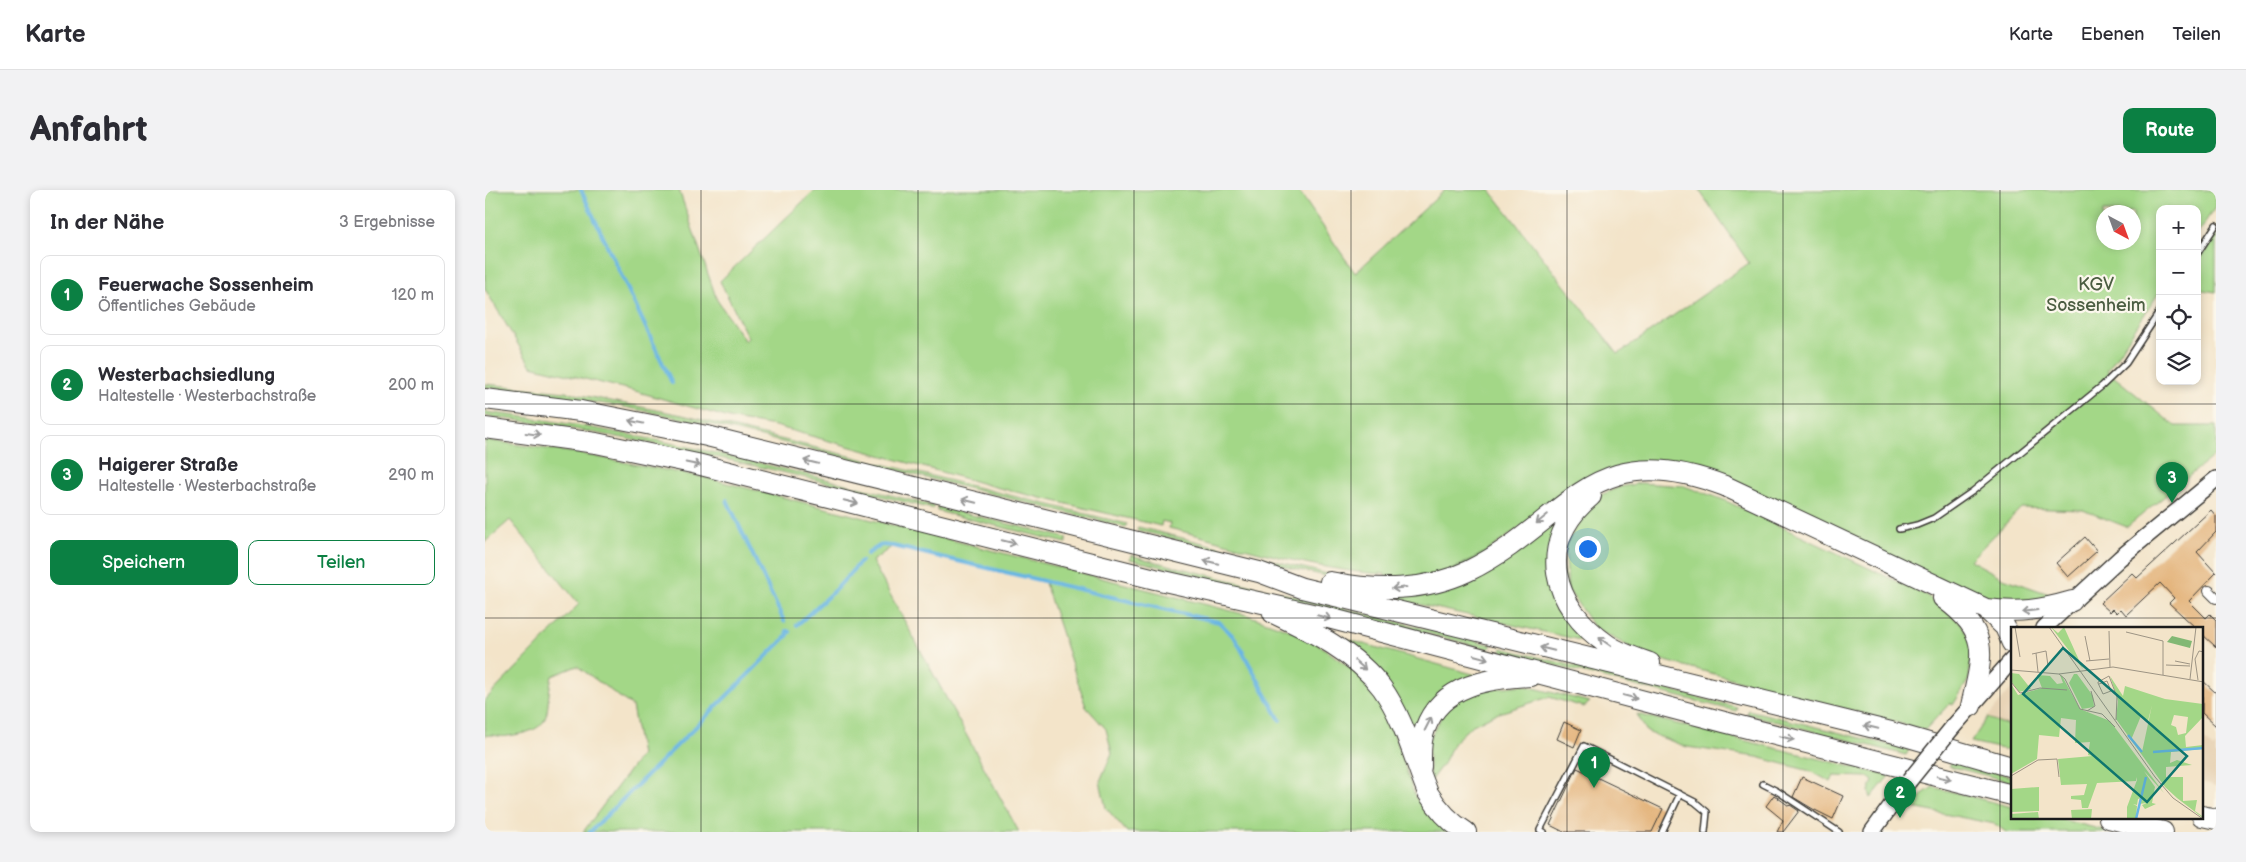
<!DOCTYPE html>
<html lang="de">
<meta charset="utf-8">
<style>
:root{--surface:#fff;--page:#f2f2f3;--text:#2b2b33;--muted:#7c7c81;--line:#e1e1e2;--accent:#0b8043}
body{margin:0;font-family:"Balsamiq Sans",sans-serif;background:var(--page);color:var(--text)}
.controls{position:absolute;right:15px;top:15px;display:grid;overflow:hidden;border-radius:10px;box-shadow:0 2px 8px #0003}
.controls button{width:45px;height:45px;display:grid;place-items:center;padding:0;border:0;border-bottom:1px solid var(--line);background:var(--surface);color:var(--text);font:25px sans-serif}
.compass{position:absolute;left:1611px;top:15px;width:45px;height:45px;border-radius:50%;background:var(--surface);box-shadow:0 2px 8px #0003;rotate:139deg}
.you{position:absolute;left:1102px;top:358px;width:18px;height:18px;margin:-12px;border:4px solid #fff;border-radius:50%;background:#1a73e8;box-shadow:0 0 0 8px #1a73e833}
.badge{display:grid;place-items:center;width:32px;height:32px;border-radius:50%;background:var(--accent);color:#fff;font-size:16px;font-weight:700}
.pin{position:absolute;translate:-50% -41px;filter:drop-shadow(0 1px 2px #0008)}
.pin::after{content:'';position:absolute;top:26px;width:18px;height:15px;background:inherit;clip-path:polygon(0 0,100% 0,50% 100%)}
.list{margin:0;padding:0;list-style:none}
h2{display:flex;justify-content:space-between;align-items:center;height:65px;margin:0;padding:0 20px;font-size:21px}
h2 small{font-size:16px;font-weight:400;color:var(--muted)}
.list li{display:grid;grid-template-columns:32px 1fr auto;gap:15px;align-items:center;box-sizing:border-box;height:80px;margin:0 10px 10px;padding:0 10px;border:1px solid var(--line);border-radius:10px}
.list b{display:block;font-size:19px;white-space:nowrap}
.list p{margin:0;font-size:16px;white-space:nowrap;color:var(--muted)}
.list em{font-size:16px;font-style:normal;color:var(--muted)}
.actions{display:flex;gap:10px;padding:15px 20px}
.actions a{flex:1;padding:11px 0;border:1px solid var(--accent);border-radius:10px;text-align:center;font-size:18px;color:var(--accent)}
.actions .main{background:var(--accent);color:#fff}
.icon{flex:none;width:28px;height:28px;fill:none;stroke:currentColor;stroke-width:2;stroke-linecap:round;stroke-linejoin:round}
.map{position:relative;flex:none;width:1731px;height:642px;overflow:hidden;border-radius:10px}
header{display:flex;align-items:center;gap:30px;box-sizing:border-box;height:70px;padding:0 25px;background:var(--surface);border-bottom:1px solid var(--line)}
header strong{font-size:24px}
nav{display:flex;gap:28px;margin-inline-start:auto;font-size:18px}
.intro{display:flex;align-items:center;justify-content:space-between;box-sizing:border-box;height:120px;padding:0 30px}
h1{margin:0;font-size:35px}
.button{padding:12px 22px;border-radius:10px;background:var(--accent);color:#fff;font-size:18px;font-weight:700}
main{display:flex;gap:30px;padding:0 30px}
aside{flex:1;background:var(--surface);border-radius:10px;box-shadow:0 2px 8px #0003}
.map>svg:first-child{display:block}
</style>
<header>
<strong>Karte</strong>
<nav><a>Karte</a><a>Ebenen</a><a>Teilen</a></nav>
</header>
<div class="intro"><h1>Anfahrt</h1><a class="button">Route</a></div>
<main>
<aside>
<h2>In der Nähe<small>3 Ergebnisse</small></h2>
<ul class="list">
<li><span class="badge">1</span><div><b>Feuerwache Sossenheim</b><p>Öffentliches Gebäude</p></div><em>120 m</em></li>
<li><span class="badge">2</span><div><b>Westerbachsiedlung</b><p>Haltestelle · Westerbachstraße</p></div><em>200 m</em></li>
<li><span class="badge">3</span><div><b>Haigerer Straße</b><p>Haltestelle · Westerbachstraße</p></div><em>290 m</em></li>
</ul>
<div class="actions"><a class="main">Speichern</a><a>Teilen</a></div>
</aside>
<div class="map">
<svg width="1731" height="642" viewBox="0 0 1731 642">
<rect width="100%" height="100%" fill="#fbf7ec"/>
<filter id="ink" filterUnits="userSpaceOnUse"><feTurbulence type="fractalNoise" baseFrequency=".02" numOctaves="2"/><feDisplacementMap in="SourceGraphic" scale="10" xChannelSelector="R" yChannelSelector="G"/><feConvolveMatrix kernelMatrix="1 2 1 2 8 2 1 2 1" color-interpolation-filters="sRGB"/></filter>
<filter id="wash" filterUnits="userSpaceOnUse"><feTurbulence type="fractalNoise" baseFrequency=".0096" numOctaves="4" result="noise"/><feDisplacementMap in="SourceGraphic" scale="20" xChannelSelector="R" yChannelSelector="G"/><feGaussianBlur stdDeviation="1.12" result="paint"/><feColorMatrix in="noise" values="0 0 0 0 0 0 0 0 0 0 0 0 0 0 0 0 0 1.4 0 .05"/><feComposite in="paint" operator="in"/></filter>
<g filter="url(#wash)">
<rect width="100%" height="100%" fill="#f3e4c9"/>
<path fill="#e8d4b7" d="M1527 498V537L1502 528Z
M1717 548 1728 559 1731 556V596L1717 592Z"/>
<path fill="#a3d787" stroke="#607a52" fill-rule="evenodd" d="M0 0H194L232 110 260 151 263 148 235 91 330 0H813L870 83 960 0H1005L1133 164 1264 73 1214 0H1731V16L1712 44V19H1675V101L1622 181 1690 236H1731V264L1642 337 1598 320 1536 318 1485 370 1518 388 1570 406C1543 420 1526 418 1498 410L1238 290C1217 283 1197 276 1175 274 1086 265 1024 373 937 389 882 399 838 385 784 373 740 362 696 351 652 340L653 337 851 386 893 390 928 387H900V384C829 381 753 355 684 338L685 333 677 331 676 336 514 298 290 236 248 229 150 201 46 176 0 99ZM1618 22H1648V52H1618Z
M1731 44V102L1712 99V75Z
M0 194 80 202 197 225 642 334 640 337 228 235 135 216 0 197Z
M0 222C152 240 300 279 449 316L448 319C300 282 152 245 0 226Z
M0 250 91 263 222 288 762 425 824 447 877 487 902 524 930 606 940 621 962 642H642L621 618 615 591 627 563 621 539 601 517 559 390 408 356 387 371 534 642H98L156 565 147 516 92 476 67 486C58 524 73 539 23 546 15 548 8 543 0 546V510L94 414 25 330 0 352Z
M1155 293 1199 296 1239 310 1441 405 1476 433 1487 453 1484 489 1468 515 1465 513 1440 540 1162 466 1109 438 1083 399 1080 355 1106 312 1118 304 1135 297Z
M453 317 582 348 581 353 452 321Z
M1077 323 1068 348 1097 447 1095 450 910 409Z
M646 365 663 370 1007 455 1004 459 645 369Z
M857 448 995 486 929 552 858 453Z
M1017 458 1252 517 1251 521 1016 462Z
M1037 495 1105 512 1099 517 1064 507 1008 525 986 536 969 552 960 571 945 591 943 552 961 518 979 506 1002 499Z
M1263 520 1424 560 1421 565 1262 524Z
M1152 524 1404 586 1386 608 1384 601 1388 591 1383 587 1349 586 1346 592 1325 581 1272 567 1202 557 1162 542Z
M1502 528 1527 537V561L1486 552Z
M1468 571 1527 587V592L1464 576Z
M1448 597 1527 617V628H1571L1626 642H1521L1510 634 1428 618 1439 603Z"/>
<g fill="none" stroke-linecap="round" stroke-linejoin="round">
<path stroke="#69b6e3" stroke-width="4" d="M96 0 187 193
M242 310 299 431
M382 364 396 355 408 356 734 432 750 448 795 530
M312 435 353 397 376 371
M105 642 303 445 302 441 305 442"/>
</g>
<g id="blocks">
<path fill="#e4b57e" d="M1726 320 1731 326V342L1712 362 1731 383 1704 411 1721 428 1725 424 1731 430V457L1717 444V438H1711L1684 413 1689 408 1675 393 1641 425 1636 419 1632 423 1628 419 1625 422 1615 413 1647 383 1652 388Z
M1600 347 1612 361 1583 387 1571 373Z
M1717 490 1731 503V536L1717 523Z
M1079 532 1096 540 1089 557 1072 549Z
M1092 578 1178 619 1167 642H1079L1065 635Z
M1317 587 1358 606 1348 629 1328 619 1308 607Z
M1289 605 1304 616 1305 615 1314 621 1298 642H1292L1298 630 1281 616Z"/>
</g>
</g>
<g filter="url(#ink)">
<use href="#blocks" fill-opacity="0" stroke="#3c3a36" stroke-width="1"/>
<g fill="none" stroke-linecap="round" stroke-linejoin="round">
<defs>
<path id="service" d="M1712 64 1731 35
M1414 339 1432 335 1449 328 1488 301 1617 196 1641 173 1675 121
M1278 594 1292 601 1354 642
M1059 642 1055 640 1099 556 1210 612 1222 622 1220 642
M1177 642 1195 604"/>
<path id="minor" d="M1724 401 1731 408"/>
<path id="secondary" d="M1559 438 1635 368 1731 289
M1467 538 1527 470
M1387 642 1424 591"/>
<path id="motorway" d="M0 209 96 221 222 246 774 382 817 398 871 411 1406 542 1527 577
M0 238 111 253 212 274 670 389 836 426 1239 532 1527 605
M1106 306C1050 353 1066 416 1123 455 1135 463 1151 468 1165 473
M845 392C892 401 939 402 983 381 1085 331 1105 244 1240 296L1501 419 1520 437 1527 453
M1458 408C1506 443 1498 464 1486 516
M1501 419C1534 423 1556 420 1587 411
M788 423C828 442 870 462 897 498 919 529 929 569 943 603 953 619 964 632 981 642
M936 577C936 564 935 551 940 539 956 494 1005 488 1046 486
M1717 626 1731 629
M1624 628 1678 642"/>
</defs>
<use href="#service" stroke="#3c3a36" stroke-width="8"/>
<use href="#minor" stroke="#3c3a36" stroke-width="12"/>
<use href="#secondary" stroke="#3c3a36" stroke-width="18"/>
<use href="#motorway" stroke="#3c3a36" stroke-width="22"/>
<use href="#service" stroke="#fff" stroke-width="5"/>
<use href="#minor" stroke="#fff" stroke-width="10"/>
<use href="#secondary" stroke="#fff" stroke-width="15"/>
<use href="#motorway" stroke="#fff" stroke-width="20"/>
<defs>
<path id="secondary-bridge" d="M1424 591 1467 538"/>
</defs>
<use href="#secondary-bridge" stroke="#3c3a36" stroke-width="18" stroke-linecap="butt"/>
<use href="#secondary-bridge" stroke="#fff" stroke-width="15"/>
</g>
<defs><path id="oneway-shaft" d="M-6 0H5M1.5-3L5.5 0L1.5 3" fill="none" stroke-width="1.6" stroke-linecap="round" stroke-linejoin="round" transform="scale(1.25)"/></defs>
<g stroke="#999">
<use href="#oneway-shaft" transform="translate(151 232) rotate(-169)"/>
<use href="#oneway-shaft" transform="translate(48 244) rotate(8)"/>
<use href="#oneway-shaft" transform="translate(326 272) rotate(-166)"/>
<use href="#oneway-shaft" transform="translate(208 274) rotate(12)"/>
<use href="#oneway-shaft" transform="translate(484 311) rotate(-166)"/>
<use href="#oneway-shaft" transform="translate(366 312) rotate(14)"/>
<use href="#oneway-shaft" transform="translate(1057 329) rotate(141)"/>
<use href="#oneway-shaft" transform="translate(524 352) rotate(14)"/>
<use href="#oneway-shaft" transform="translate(726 372) rotate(-166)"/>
<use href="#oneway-shaft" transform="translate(914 398) rotate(174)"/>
<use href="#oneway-shaft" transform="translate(1545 421) rotate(173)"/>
<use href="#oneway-shaft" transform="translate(839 427) rotate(14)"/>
<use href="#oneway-shaft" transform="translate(1120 452) rotate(-145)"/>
<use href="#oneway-shaft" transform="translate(1062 459) rotate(-166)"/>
<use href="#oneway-shaft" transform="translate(996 467) rotate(15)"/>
<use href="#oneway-shaft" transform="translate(875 475) rotate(41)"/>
<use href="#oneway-shaft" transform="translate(1145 507) rotate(15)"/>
<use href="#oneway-shaft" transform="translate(943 534) rotate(-63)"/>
<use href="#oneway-shaft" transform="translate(1386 537) rotate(-167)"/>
<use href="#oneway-shaft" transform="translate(1302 548) rotate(14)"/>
<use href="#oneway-shaft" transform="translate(1459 588) rotate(14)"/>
</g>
</g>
<path fill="none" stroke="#1c1c1c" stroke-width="1" stroke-opacity="0.55" d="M216 0V642M433 0V642M649 0V642M866 0V642M1082 0V642M1298 0V642M1515 0V642M0 214H1731M0 428H1731"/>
<g text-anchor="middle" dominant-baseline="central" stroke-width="4.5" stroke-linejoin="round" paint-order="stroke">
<g font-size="18" fill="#4b5d41" stroke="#fbf7ec">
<text x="1611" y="94">KGV<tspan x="1611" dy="21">Sossenheim</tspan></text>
</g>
</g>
<g transform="translate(1526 437)">
<rect width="192" height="192" fill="#f3e4c9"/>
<path d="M40 0 47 6 53 0 72 42ZM0 46 8 47 20 62 8 65 0 54ZM63 47H66L82 69 83 80 71 82 58 56ZM26 48 39 49 46 57 52 56 49 48 51 49 69 82 99 94 153 166 133 144 144 160 141 176 145 177 134 182 131 178 136 176 128 177 130 171 127 172 126 178 122 177 126 179 125 192H116V180L126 153V150L125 154 86 156 77 181H71L70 173 60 172V169L73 168 76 157 50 158 47 132 81 129 77 128 79 115 64 116 65 93 50 91 48 110 28 108 26 132 0 147V57L7 68 31 61ZM99 49 112 69 114 59 154 72 192 77V90L174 109 175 120 192 118V122L160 125 159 136 166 133 181 138 155 140V150H172V174L186 173 184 184 191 189 192 178V191L166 171 154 160 105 92 107 74ZM141 78 131 125 129 124 120 113 130 89 137 94ZM163 88 177 90 175 106 167 108 165 100 160 98ZM28 160V184L0 185V162ZM81 182 80 192H61L60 183ZM27 185 28 192H0V187Z" fill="#a3d787" fill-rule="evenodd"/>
<path d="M161 9 181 14 179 21 156 15Z" fill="#82b874"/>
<path fill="none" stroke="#69b6e3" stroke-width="2.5" d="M117 108 131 125M142 125 193 121M125 192 135 150"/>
<path fill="none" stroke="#9d9484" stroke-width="1" d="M4 0 9 30M38 0 144 150 162 171 192 192M98 4 99 40M115 5 152 14V48M74 9 79 34M25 26 27 45M21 27 35 24 37 39M75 34 98 32M164 34 179 37M155 38 179 39M0 43 48 47 102 40 193 55M48 47 54 52 69 82 91 87 104 100M98 49 106 70 105 93M179 52 185 0M187 53 184 32 188 24 193 25M0 55 9 66 29 61 56 63M88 57 96 54 100 64 92 67 87 56V55L98 49M76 84 84 79 80 64M0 149 27 133 46 132 48 150"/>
<path fill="#0f766e" fill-opacity="0.15" stroke="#0f766e" stroke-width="2.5" d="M52 21 176 129 136 175 12 67Z"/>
<rect width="192" height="192" fill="none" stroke="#1c1c1c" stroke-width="2.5"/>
</g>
</svg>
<div class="controls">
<button>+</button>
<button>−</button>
<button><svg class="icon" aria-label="locate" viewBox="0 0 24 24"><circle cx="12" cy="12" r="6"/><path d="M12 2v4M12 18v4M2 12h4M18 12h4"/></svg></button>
<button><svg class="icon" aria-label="layers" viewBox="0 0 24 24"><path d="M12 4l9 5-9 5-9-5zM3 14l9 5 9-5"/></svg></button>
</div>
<svg class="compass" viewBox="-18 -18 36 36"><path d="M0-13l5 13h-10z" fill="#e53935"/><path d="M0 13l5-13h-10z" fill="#7c7c81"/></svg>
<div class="you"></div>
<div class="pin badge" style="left:1109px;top:598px">1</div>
<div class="pin badge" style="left:1415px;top:628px">2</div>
<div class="pin badge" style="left:1687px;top:313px">3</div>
</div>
</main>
